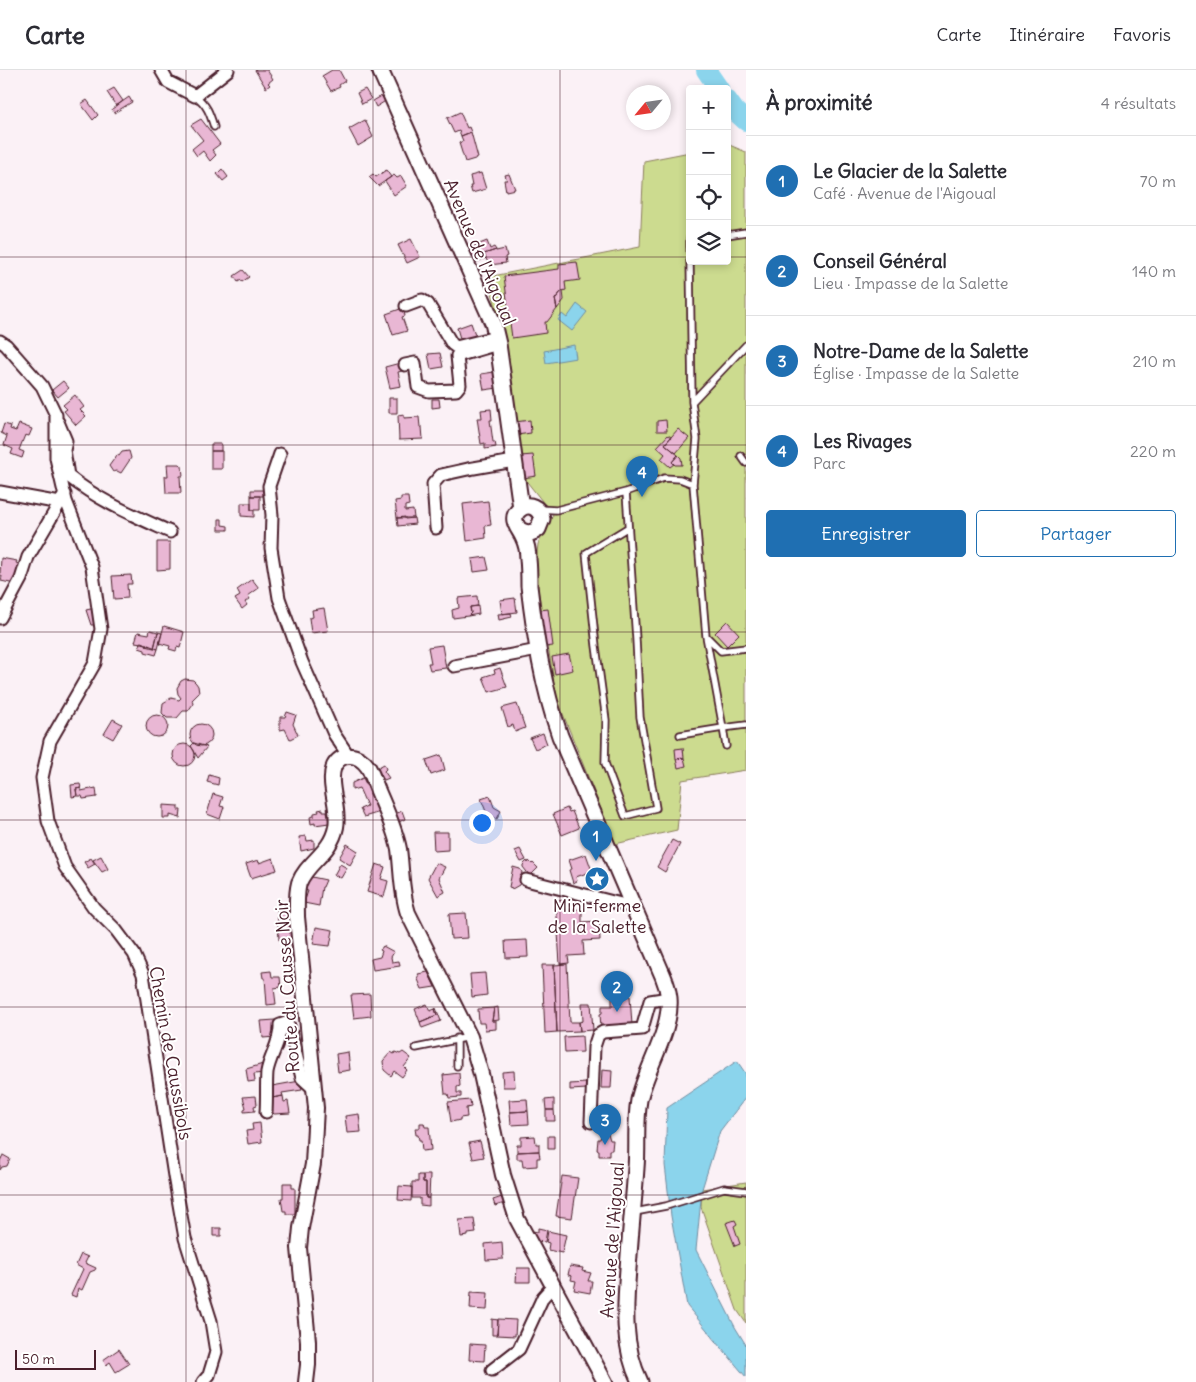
<!DOCTYPE html>
<html lang="fr">
<meta charset="utf-8">
<style>
:root{--surface:#fff;--page:#f2f2f3;--text:#2b2b33;--muted:#7c7c81;--line:#e1e1e2;--accent:#1f6fb2}
body{margin:0;font-family:Delius,sans-serif;background:var(--page);color:var(--text)}
.controls{position:absolute;right:15px;top:15px;display:grid;overflow:hidden;border-radius:5px;box-shadow:0 2px 8px #0003}
.controls button{width:45px;height:45px;display:grid;place-items:center;padding:0;border:0;border-bottom:1px solid var(--line);background:var(--surface);color:var(--text);font:25px sans-serif}
.compass{position:absolute;left:626px;top:15px;width:45px;height:45px;border-radius:50%;background:var(--surface);box-shadow:0 2px 8px #0003;rotate:241deg}
.scale{position:absolute;left:15px;bottom:12px;width:81px;box-sizing:border-box;padding-left:5px;border:2px solid #4a1f2b;border-top:0;font-size:14px;line-height:18px;white-space:nowrap;color:#4a1f2b;-webkit-text-stroke:4px #fff;paint-order:stroke}
.you{position:absolute;left:481px;top:752px;width:18px;height:18px;margin:-12px;border:4px solid #fff;border-radius:50%;background:#1a73e8;box-shadow:0 0 0 8px #1a73e833}
.badge{display:grid;place-items:center;width:32px;height:32px;border-radius:50%;background:var(--accent);color:#fff;font-size:16px;font-weight:700}
.pin{position:absolute;translate:-50% -41px;filter:drop-shadow(0 1px 2px #0008)}
.pin::after{content:'';position:absolute;top:26px;width:18px;height:15px;background:inherit;clip-path:polygon(0 0,100% 0,50% 100%)}
.list{margin:0;padding:0;list-style:none}
h2{display:flex;justify-content:space-between;align-items:center;height:65px;margin:0;padding:0 20px;font-size:21px}
h2 small{font-size:16px;font-weight:400;color:var(--muted)}
.list li{display:grid;grid-template-columns:32px 1fr auto;gap:15px;align-items:center;box-sizing:border-box;height:90px;padding:0 20px;border-top:1px solid var(--line)}
.list b{display:block;font-size:19px;white-space:nowrap}
.list p{margin:0;font-size:16px;white-space:nowrap;color:var(--muted)}
.list em{font-size:16px;font-style:normal;color:var(--muted)}
.actions{display:flex;gap:10px;padding:15px 20px}
.actions a{flex:1;padding:11px 0;border:1px solid var(--accent);border-radius:5px;text-align:center;font-size:18px;color:var(--accent)}
.actions .main{background:var(--accent);color:#fff}
.icon{flex:none;width:28px;height:28px;fill:none;stroke:currentColor;stroke-width:2;stroke-linecap:round;stroke-linejoin:round}
.map{position:relative;flex:none;width:746px;height:1312px;overflow:hidden}
header{display:flex;align-items:center;gap:30px;box-sizing:border-box;height:70px;padding:0 25px;background:var(--surface);border-bottom:1px solid var(--line)}
header strong{font-size:24px}
nav{display:flex;gap:28px;margin-inline-start:auto;font-size:18px}
main{display:flex}
aside{flex:1;background:var(--surface)}
.map>svg:first-child{display:block}
</style>
<header>
<strong>Carte</strong>
<nav><a>Carte</a><a>Itinéraire</a><a>Favoris</a></nav>
</header>
<main>
<div class="map">
<svg width="746" height="1312" viewBox="0 0 746 1312">
<rect width="100%" height="100%" fill="#fbf1f6"/>
<filter id="ink" filterUnits="userSpaceOnUse"><feTurbulence type="fractalNoise" baseFrequency=".02" numOctaves="2"/><feDisplacementMap in="SourceGraphic" scale="10" xChannelSelector="R" yChannelSelector="G"/><feConvolveMatrix kernelMatrix="1 2 1 2 8 2 1 2 1" color-interpolation-filters="sRGB"/></filter>
<g filter="url(#ink)">
<path fill="#ccdb8f" stroke="#8b7d5d" d="M727 74 746 82V700L682 710 677 760 615 774 557 629 538 519 536 493 538 474 553 445 524 408 504 268 488 207 640 177 644 91 690 82V191H727Z
M746 1112V1253L737 1240 701 1137 702 1119Z"/>
<path fill="#8bd4ec" stroke="#718c9f" d="M577 234 587 242 572 261 558 250 562 244 567 248Z
M574 275 576 288 546 293 544 281Z
M737 991 746 1004V1027L720 1061 702 1119 696 1180 735 1257 746 1275V1307L687 1236 671 1146 665 1095 667 1038Z"/>
<g fill="none" stroke-linecap="round" stroke-linejoin="round">
<path stroke="#8bd4ec" stroke-width="20" d="M706 0 719 19
M727 30 735 41 746 51"/>
</g>
<path fill="#e9b7d4" stroke="#4a1f2b" d="M255 0H267L273 9 268 13 270 15 266 18Z
M332 0H339L345 11 339 15 340 17 331 21 322 6Z
M114 18 123 31 116 36 107 22Z
M365 19 371 29 362 34 357 23Z
M385 24 387 30 376 37 373 31Z
M129 27 132 32 114 43 112 39Z
M87 30 98 45 93 50 81 34Z
M460 42 467 58 469 57 471 62 461 66 459 61 454 63 447 48Z
M201 49 220 74 212 80 216 85 210 91 203 81 197 86 192 79 203 70 191 55Z
M365 50 373 67 358 76 349 59Z
M471 62 478 88 465 92 459 73 463 71 461 66Z
M222 99 228 107 223 111 217 104Z
M386 100 391 107 378 116 369 107 373 104 376 107Z
M481 103 486 119 472 123 470 116H472L470 106Z
M509 104 515 119 506 121 504 110H507L505 105Z
M394 105 397 108 401 106 407 116 394 125 385 111Z
M411 169 420 187 407 193 398 175Z
M487 171 490 179 494 177 496 180 484 184 486 188 474 193 467 179Z
M505 179 507 186 505 187 506 193 489 195 484 184 496 180V181Z
M577 192 580 210 565 212 566 220 562 221 555 229 557 239 547 252H545L546 263 512 268 504 206 559 199V194Z
M243 200 249 207 242 212 241 210 238 212 234 206Z
M562 221H563L564 230 557 239 555 229Z
M403 238 405 246 402 247 407 261 393 265 386 244Z
M471 253 476 267 461 272 457 258Z
M440 283 443 297 431 299 428 284Z
M400 293 402 301 398 302 401 316 390 318 385 297Z
M494 302 498 318 484 320 481 304Z
M63 311 69 318 58 327 52 320Z
M75 325 84 337 80 340 86 346 76 355 64 341 67 339 63 335Z
M389 328H397V343H389Z
M432 329H439L440 337 432 338Z
M491 339 492 350H490L493 372H495L496 377 485 379V373L481 374 477 348H482L481 340Z
M404 344V348L419 347 420 357H422L423 369 399 370 398 345Z
M530 350 531 363 517 365 515 352Z
M666 350 667 361H657V351Z
M4 354 11 356 10 359 16 361 19 354 32 359 29 366 25 365 19 380 24 382 22 388 11 384 13 379 4 375 7 366 1 363Z
M678 359 689 368 676 383 665 374Z
M668 365 671 367 665 374 678 385 672 392 674 394 670 397 661 389 665 384 657 377Z
M211 374H221V381H211Z
M129 381 131 388 121 403 117 401 113 402 109 396 117 385 119 386 122 382Z
M211 381H222V399H211Z
M533 385 536 406 523 408 521 386Z
M678 385 681 388 682 395H675L672 392Z
M167 394H180L182 396 183 406H180L181 423H166L165 406H168Z
M251 420H264V426H251Z
M251 426H260V440H251Z
M401 427H408L409 435 405 436V441L413 440 414 448H397L395 431 401 430Z
M488 431 491 455 485 456 486 468 467 471 463 434Z
M241 433H251V440H254V447L241 446Z
M405 447V449L414 448 415 454 398 456 397 448Z
M219 449H222V455L228 456V460H219Z
M157 472H170V499L157 500Z
M486 487 489 500 474 502 472 489Z
M1 488 17 491 16 493 21 495 15 514 1 511 2 506 0 505Z
M131 505 132 514H127L128 528 114 529 112 506Z
M252 509 259 518 248 526 250 529 245 532 247 535 242 539 235 529 240 526 237 520Z
M477 526 478 536 470 537 471 543 468 546 453 548 452 540 459 538 458 528Z
M515 528 517 542 502 544 500 530Z
M478 536 479 544 468 546 471 543 470 537Z
M95 538 96 555H91L86 540Z
M324 538 328 561 311 563 309 548 313 547 312 540Z
M548 539 553 576 545 577 540 540Z
M511 543 512 547 499 550 498 544Z
M727 551 739 564 727 576 715 563Z
M164 556 184 562 180 578 177 577 176 581 169 579 170 576 159 573Z
M150 560 158 562 154 578 146 576 147 574 135 572 138 562 149 564Z
M158 562 162 563 158 579 154 578Z
M141 572 158 579 156 585 145 582V580L139 578Z
M442 575 446 598 430 600 428 593H431L428 577Z
M569 584 573 600 555 604 552 587Z
M500 598 507 617 489 622 483 607 495 603 494 600Z
M185 609 193 610 196 613 198 616 199 623 192 630 193 634 188 641H183L177 648H167L162 643 163 633 171 628 179 630 181 628 178 624 177 618 181 611Z
M517 634 525 658 515 662 513 655 508 657 502 638Z
M287 642 296 645 293 654 298 665 290 669 285 659 280 660V647H285Z
M146 656a11 11 0 1 1 22 0a11 11 0 1 1-22 0Z
M113 649 122 654 113 669 104 664Z
M190 665a11 11 0 1 1 22 0a11 11 0 1 1-22 0Z
M543 663 547 674 535 679 530 668Z
M194 673 207 677 198 688 191 676Z
M173 685a11 11 0 1 1 22 0a11 11 0 1 1-22 0Z
M683 678 684 688 676 689 675 679Z
M441 685 445 700 431 705 426 690Z
M684 688 686 696 678 698 676 689Z
M384 694 386 699 384 701 389 708 384 710 377 698Z
M209 705 219 708 218 715 207 712Z
M363 708 380 742 364 747 360 739 367 736 359 718 352 720V713Z
M80 714 81 718 76 719 77 726 72 727 71 715Z
M81 718V721L96 718 97 727 83 729 82 726H77L76 719Z
M213 724 223 727 220 736 224 737 220 749 207 744Z
M490 726 494 737 501 741 497 749 487 744 481 729Z
M163 735 178 736V740H181L180 748 170 745V748H163Z
M567 738 569 742 572 741 579 758 562 765 553 744Z
M323 739V741H327L329 753 315 755V753L311 754 310 747 314 746V743L319 742 318 740Z
M402 741 405 749 397 753 393 745Z
M433 762H448V780L434 781Z
M306 766 307 771 314 770V778L301 781 299 767Z
M672 770 680 774 665 802 657 797Z
M347 774 358 781 350 795 339 788Z
M520 779 526 790 521 792 515 781Z
M586 784 592 801 576 807 577 811 573 813 569 800 572 799 569 790Z
M101 786 108 799 102 802 93 790Z
M91 788 95 794 88 798 84 792Z
M273 788 277 800 251 808 246 794 258 790 259 793Z
M527 791 528 793 529 791 532 794 533 793 538 798 530 806 523 797V795Z
M436 793 445 797 439 808 445 822 438 826 428 808Z
M340 794 347 798 341 808 334 805Z
M376 794 385 797 381 809 388 811 384 827 367 822Z
M513 797 520 799 522 802 519 815 512 819V818L509 817Z
M307 806 326 810 323 817H322L319 836 304 833 308 821 302 819Z
M565 830 566 840 582 839V852L599 851 600 870 583 871 584 885 568 886 569 893 560 894 556 831Z
M277 837H291L293 874 284 875V869L279 870Z
M466 843 468 868 451 869 449 844Z
M316 857 333 860 330 876 313 874Z
M527 870 528 887 506 888 505 871Z
M383 876 394 882 391 887 392 892 399 891 400 896 373 900 371 889 380 887 382 881 380 880Z
M567 894 570 952H579L580 961 557 962 554 895Z
M542 895H554L557 962 545 963Z
M271 901 272 907H280L281 917 274 918 276 934 267 935 265 908H263L262 902Z
M428 902 435 917 422 919 417 907H420L418 904Z
M485 903 487 925 472 927 470 904Z
M370 924 371 946 354 948 351 925Z
M630 926 632 955 601 957 600 944 602 943V936H612V927Z
M582 933H591L593 960 580 961 579 952 583 951Z
M427 934 430 941 435 939 437 945 420 952 415 939Z
M498 937 499 950 492 951 494 938Z
M436 938 441 951 422 958 420 952 437 945 435 939Z
M494 938 492 951H496V959L485 960 484 953H479L478 939Z
M275 950V967L263 968 261 951Z
M582 966 583 982 565 983 564 967Z
M348 982 350 1000 338 1002 336 984Z
M391 982 394 984 395 982 400 984 403 982 411 988 404 997 407 1000 402 1007 394 1001 391 1006 384 1000 383 991Z
M263 994 264 1003 254 1004 255 1011 248 1012 246 999Z
M602 1000 612 1001 611 1018H601Z
M514 1001 515 1017H503L502 1002Z
M459 1003 460 1016 457 1017V1023H461V1027L449 1028 448 1024H445L443 1005Z
M300 1011 302 1020 282 1023 283 1026 272 1028V1016Z
M586 1013 587 1019 570 1020V1014Z
M256 1026 257 1035 254 1036 255 1041 244 1042V1039L246 1038 243 1027Z
M283 1026 284 1032 288 1031 290 1043 274 1044 272 1042V1028Z
M527 1029 528 1041 510 1042 509 1030Z
M554 1029V1040H546L545 1030Z
M470 1030 471 1037 466 1038 467 1047 460 1048V1050L451 1052 448 1032Z
M546 1040H554L555 1051H546Z
M528 1041 529 1054 511 1055 510 1042Z
M359 1044 361 1062 347 1063 345 1046Z
M260 1053 262 1072 248 1074 246 1061 253 1060 252 1054Z
M420 1053H424L425 1057H429L431 1080 422 1081 421 1070H419L418 1065H416L415 1058H420Z
M605 1059 607 1060 610 1070H613L612 1080H609V1086H599V1080H597L598 1069H600L603 1060Z
M535 1066 536 1074H539V1081L517 1082V1075H521V1067Z
M548 1066H554V1079H548Z
M480 1071 484 1087 473 1089 469 1073Z
M539 1081 540 1088H537V1096L523 1097 522 1089H517V1082Z
M3 1085 10 1089 7 1096 2 1097 0 1100V1091Z
M418 1105H423V1112H426V1128H429V1136L420 1135V1128H412V1112H418Z
M423 1105H430L429 1128H426V1112H423Z
M562 1106 578 1108 572 1148 556 1146Z
M283 1113H292V1118H295V1144H286V1141H283L281 1128H283Z
M399 1116 412 1117 411 1131 398 1130Z
M502 1127 505 1133 495 1136 493 1130Z
M474 1149 476 1163 468 1164V1166L461 1167 459 1150Z
M735 1150 737 1154 734 1156 740 1174 735 1176 726 1153Z
M213 1158H221V1166H213Z
M538 1158 547 1160 545 1172 536 1171 532 1161 538 1162Z
M548 1161 566 1165 562 1183 548 1180 549 1173 546 1172Z
M502 1172 503 1189 486 1190 485 1174Z
M81 1184 88 1187 85 1193 96 1198 95 1200 90 1202 82 1220 78 1218 76 1227 71 1225 83 1199 76 1195Z
M570 1196 583 1198 582 1201 591 1203 588 1211H592L590 1223 574 1220 576 1211 571 1210 572 1206 568 1205Z
M517 1198H530V1212H516Z
M471 1222 488 1223 487 1240 470 1239Z
M492 1249 498 1250 497 1265H492Z
M498 1249 516 1250 515 1266 497 1265Z
M470 1274 485 1275 484 1291 469 1290Z
M119 1279 129 1294 116 1302 110 1292 106 1295 103 1290Z"/>
<g fill="none" stroke-linecap="round" stroke-linejoin="round">
<defs>
<path id="service" d="M195 26C207 34 210 44 214 57
M727 165 746 162
M690 168V183
M690 191 692 332 697 369 693 414
M692 332 746 275
M741 386 746 393
M626 422 636 569 640 647 656 738 625 746 605 693 606 650 596 576 586 483 627 458
M539 439 556 440 626 422 664 408 680 409 693 414 706 566 721 581 746 578
M706 566 723 658 746 655
M680 665 723 658 726 676
M416 978 470 967
M457 996V968
M635 1142 666 1136 724 1118 746 1121"/>
<path id="minor" d="M161 0 168 12 195 26 228 0
M406 236 422 230 428 234 452 274 456 277 496 267
M0 271 6 275 42 316 56 345V388L66 431 92 497 101 559 95 593 50 671 42 708 48 751 65 797 94 838 116 860 134 884 143 904 174 1106 185 1168 211 1251 216 1282 209 1305 203 1312
M405 295 415 293 418 317 429 321 456 320 460 315 457 286 498 274
M58 352 66 371 64 380 68 406C99 431 135 446 170 462
M280 384 269 416 272 445 271 478 279 528 302 592 334 664 348 685
M0 422 60 433
M436 458 433 414 441 405 468 399 514 391
M0 548 21 509 28 487 65 424
M454 596 538 580
M526 810 633 837
M266 1042C267 1029 266 1015 267 1002 270 985 281 972 280 955L286 953 289 956 302 1008 314 1019
M591 1052 594 977 598 965 603 962 642 959 650 931 669 928
M492 1300 519 1279 543 1227 553 1216"/>
<path id="tertiary" d="M306 1312 308 1295V1271L299 1178 301 1158 313 1094 316 1038 297 847C297 836 296 824 299 813 307 792 331 783 336 757 340 737 327 715 334 696 337 690 343 686 349 686 356 685 364 691 368 697 372 704 375 713 378 721 386 740 395 759 399 779 402 801 401 822 408 843L470 967 481 1004 503 1105 517 1149 605 1312"/>
<path id="secondary" d="M380 0 493 253 498 274 521 438
M520 460C526 464 532 464 538 459L542 449C540 438 528 431 519 440 509 449 519 458 523 467 526 473 528 482 528 489 529 498 529 507 529 516 535 567 543 617 560 666L663 906C666 913 668 920 669 928 672 960 646 998 639 1030 635 1052 638 1075 636 1098 634 1127 631 1156 629 1185 626 1229 620 1271 640 1312"/>
</defs>
<use href="#service" stroke="#4a1f2b" stroke-width="9"/>
<use href="#minor" stroke="#4a1f2b" stroke-width="15"/>
<use href="#tertiary" stroke="#4a1f2b" stroke-width="18"/>
<use href="#secondary" stroke="#4a1f2b" stroke-width="19"/>
<use href="#service" stroke="#fff" stroke-width="5.5"/>
<use href="#minor" stroke="#fff" stroke-width="11"/>
<use href="#tertiary" stroke="#fff" stroke-width="14"/>
<use href="#secondary" stroke="#fff" stroke-width="15"/>
</g>
</g>
<path fill="none" stroke="#4a1f2b" stroke-width="1" stroke-opacity="0.55" d="M186 0V1312M373 0V1312M560 0V1312M0 187H690M727 187H746M0 375H746M0 562H746M0 750H746M0 937H746M0 1125H746"/>
<defs>
<symbol id="sight-disc" viewBox="-11 -11 22 22"><circle r="9.5" fill="#1f6fb2" stroke="#fff"/><path d="M0-6L1.8-2.2L6-1.7L2.9 1.2L3.7 5.4L0 3.3L-3.7 5.4L-2.9 1.2L-6-1.7L-1.8-2.2Z" fill="#fff"/></symbol>
</defs>
<g fill-rule="evenodd">
<use href="#sight-disc" x="583" y="795" width="28" height="28"/>
</g>
<g text-anchor="middle" dominant-baseline="central" stroke-width="4" stroke-linejoin="round" paint-order="stroke">
<g font-size="18" fill="#4a1f2b" stroke="#fff">
<text transform="translate(480 182) rotate(67)">Avenue de l'Aigoual</text>
<text transform="translate(287 916) rotate(-94)">Route du Causse Noir</text>
<text transform="translate(171 983) rotate(80)">Chemin de Caussibols</text>
<text transform="translate(612 1170) rotate(-86)">Avenue de l'Aigoual</text>
</g>
<g font-size="18" fill="#4a1f2b" stroke="#fff">
<text x="597" y="835">Mini-ferme<tspan x="597" dy="21">de la Salette</tspan></text>
</g>
</g>
</svg>
<div class="controls">
<button>+</button>
<button>−</button>
<button><svg class="icon" aria-label="locate" viewBox="0 0 24 24"><circle cx="12" cy="12" r="6"/><path d="M12 2v4M12 18v4M2 12h4M18 12h4"/></svg></button>
<button><svg class="icon" aria-label="layers" viewBox="0 0 24 24"><path d="M12 4l9 5-9 5-9-5zM3 14l9 5 9-5"/></svg></button>
</div>
<svg class="compass" viewBox="-18 -18 36 36"><path d="M0-13l5 13h-10z" fill="#e53935"/><path d="M0 13l5-13h-10z" fill="#7c7c81"/></svg>
<div class="scale">50 m</div>
<div class="you"></div>
<div class="pin badge" style="left:596px;top:791px">1</div>
<div class="pin badge" style="left:617px;top:942px">2</div>
<div class="pin badge" style="left:605px;top:1075px">3</div>
<div class="pin badge" style="left:642px;top:427px">4</div>
</div>
<aside>
<h2>À proximité<small>4 résultats</small></h2>
<ul class="list">
<li><span class="badge">1</span><div><b>Le Glacier de la Salette</b><p>Café · Avenue de l'Aigoual</p></div><em>70 m</em></li>
<li><span class="badge">2</span><div><b>Conseil Général</b><p>Lieu · Impasse de la Salette</p></div><em>140 m</em></li>
<li><span class="badge">3</span><div><b>Notre-Dame de la Salette</b><p>Église · Impasse de la Salette</p></div><em>210 m</em></li>
<li><span class="badge">4</span><div><b>Les Rivages</b><p>Parc</p></div><em>220 m</em></li>
</ul>
<div class="actions"><a class="main">Enregistrer</a><a>Partager</a></div>
</aside>
</main>
